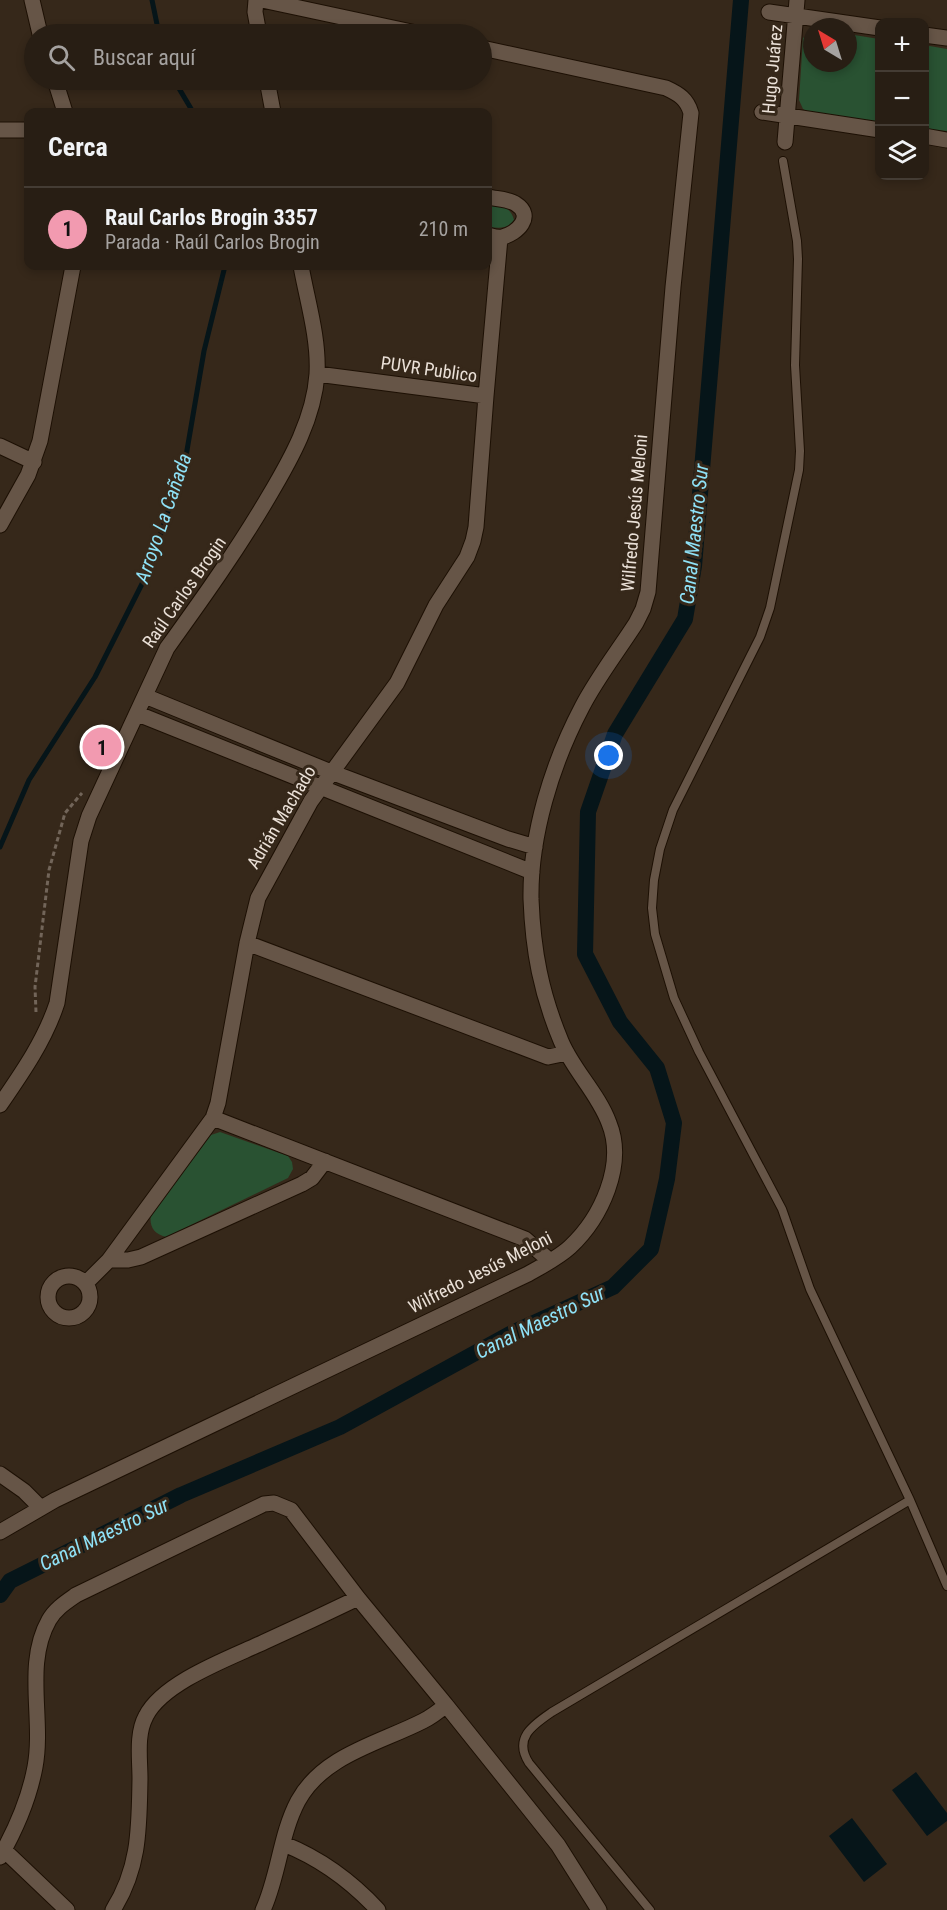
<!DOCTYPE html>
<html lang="es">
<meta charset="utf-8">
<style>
:root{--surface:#281e14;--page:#342b22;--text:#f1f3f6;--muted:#a5a2a0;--line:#443c34;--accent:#f29ab0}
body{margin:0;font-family:"Roboto Condensed",sans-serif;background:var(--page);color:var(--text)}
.controls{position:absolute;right:18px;top:18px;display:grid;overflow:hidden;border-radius:12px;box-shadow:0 3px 9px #0003}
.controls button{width:54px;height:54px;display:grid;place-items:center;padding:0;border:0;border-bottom:2px solid var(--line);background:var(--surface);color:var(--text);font:30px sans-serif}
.compass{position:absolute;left:803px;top:18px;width:54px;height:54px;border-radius:50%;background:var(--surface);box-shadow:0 3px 9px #0003;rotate:322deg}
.you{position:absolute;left:609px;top:756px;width:21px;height:21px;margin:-15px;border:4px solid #fff;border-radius:50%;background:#1a73e8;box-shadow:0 0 0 9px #1a73e833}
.badge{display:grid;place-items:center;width:39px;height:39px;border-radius:50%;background:var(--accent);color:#111;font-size:20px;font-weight:700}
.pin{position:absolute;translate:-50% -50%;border:3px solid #fff;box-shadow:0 2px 6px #0006}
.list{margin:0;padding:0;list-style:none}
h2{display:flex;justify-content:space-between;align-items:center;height:78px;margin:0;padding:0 24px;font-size:26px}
h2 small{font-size:20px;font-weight:400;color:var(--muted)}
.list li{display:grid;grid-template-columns:39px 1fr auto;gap:18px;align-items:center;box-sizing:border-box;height:84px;padding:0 24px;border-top:2px solid var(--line)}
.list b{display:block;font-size:22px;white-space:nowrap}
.list p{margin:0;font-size:20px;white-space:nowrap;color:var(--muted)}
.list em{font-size:20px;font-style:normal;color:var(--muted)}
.icon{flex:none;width:33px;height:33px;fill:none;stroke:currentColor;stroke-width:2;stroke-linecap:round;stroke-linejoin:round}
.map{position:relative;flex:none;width:947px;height:1910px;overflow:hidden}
.search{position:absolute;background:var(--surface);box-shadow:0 3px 9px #0003;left:24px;top:24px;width:468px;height:66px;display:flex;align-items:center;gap:15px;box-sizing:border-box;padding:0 21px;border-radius:33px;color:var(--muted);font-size:22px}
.panel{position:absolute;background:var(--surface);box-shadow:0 3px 9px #0003;left:24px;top:108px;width:468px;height:162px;border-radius:12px}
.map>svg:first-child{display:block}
</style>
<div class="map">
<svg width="947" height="1910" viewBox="0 0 947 1910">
<rect width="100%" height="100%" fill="#36281a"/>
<path fill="#295232" d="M812 31V63H848V34L879 39V123L810 113 803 109 799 100 803 38Z
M924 45 947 49V133L925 130Z
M488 202C499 206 511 206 514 220 507 230 498 228 488 227Z
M220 1132 288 1156 292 1162 293 1169 288 1178 166 1237C153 1234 149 1226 151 1213L211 1135Z"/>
<path fill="#061519" d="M916 1772 947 1813V1821L927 1836 892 1790Z
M852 1818 887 1864 864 1882 829 1836Z"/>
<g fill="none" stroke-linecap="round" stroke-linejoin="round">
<path stroke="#061519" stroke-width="5" d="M152 0 159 34
M174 80 193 112
M0 847 29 780 95 677 149 570 186 456 204 351 225 266"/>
<path stroke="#061519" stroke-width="16" d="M0 1595 10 1581 48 1562 181 1495 340 1427 510 1334 613 1287 651 1249 667 1179 674 1123 657 1068 620 1022 585 954 588 812 615 734 685 619 694 566 741 0"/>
<defs>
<path id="lane" d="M783 161 797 241 798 259 795 365 800 451 799 470 770 608 760 637 673 810 660 849 654 880 652 908 655 934 674 998 699 1052 782 1209 810 1289 910 1500 947 1586
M650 1910 529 1763C513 1738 533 1725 552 1712L910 1500"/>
<path id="street" d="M32 0 40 34
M256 0 255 12 259 34
M262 0 421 34
M769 12 880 28
M924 35 947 38
M55 80 65 112
M267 80 273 112
M762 112 880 130
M0 130H28
M924 136 947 140
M785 142 797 0
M488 197C496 199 509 199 516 204 535 216 517 234 502 237 497 238 492 236 488 235
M317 374 486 396 500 238
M0 446 34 462
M0 525 28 475 40 441 73 266
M145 696 331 772 508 839 535 847
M138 714 532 872
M247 943 548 1057 567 1053
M0 1105C22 1073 45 1040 57 1003L81 841 89 816 167 648C203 598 238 549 269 496 291 459 314 418 317 374 319 338 307 300 301 266
M213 1118 525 1239 550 1261
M109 1260H128L141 1257 302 1184 312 1178 325 1161
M48 1297a21 21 0 1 1 42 0a21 21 0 1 1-42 0Z
M86 1283 109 1260 213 1118 218 1103 247 943 258 898 311 801 397 683 436 605 467 557 473 541 476 527 486 396
M0 1474 24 1491 40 1507
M0 1532 55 1500 528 1274C542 1266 558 1258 570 1247 601 1218 626 1165 609 1123 598 1093 573 1070 561 1041 541 993 533 951 531 899 530 835 552 764 582 707 597 678 618 651 636 623L643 609 648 592 673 287 691 113C687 99 679 94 666 88L482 48
M284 1844C319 1858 352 1882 378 1910
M4 1850 67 1910
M0 1857C16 1829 29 1799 35 1767 44 1719 24 1664 49 1620 55 1609 66 1602 76 1595L264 1504 274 1503 291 1510 358 1598 446 1705
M113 1910C140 1867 139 1827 140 1779 140 1759 136 1734 146 1716 163 1682 230 1658 264 1642 295 1628 327 1613 358 1598
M263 1910C279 1875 280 1835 298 1801 323 1755 380 1743 423 1721 431 1717 439 1711 446 1705L558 1845 599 1910"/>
</defs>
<use href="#lane" stroke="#1d1004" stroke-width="10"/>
<use href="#street" stroke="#1d1004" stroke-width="17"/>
<path stroke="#726559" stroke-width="3" stroke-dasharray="4.5 3" stroke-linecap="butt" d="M36 1012 35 987 49 870 65 813 82 793"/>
<use href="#lane" stroke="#665547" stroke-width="8"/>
<use href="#street" stroke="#665547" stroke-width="15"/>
</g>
<g text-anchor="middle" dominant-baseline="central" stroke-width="6" stroke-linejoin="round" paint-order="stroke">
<g font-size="18" fill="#ebe1d8" stroke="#36281a">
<text transform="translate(772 69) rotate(-85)">Hugo Juárez</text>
<text transform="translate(429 369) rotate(8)">PUVR Publico</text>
<text transform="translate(634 513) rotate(-85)">Wilfredo Jesús Meloni</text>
<text transform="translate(184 592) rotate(-55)">Raúl Carlos Brogin</text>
<text transform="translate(281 817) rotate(-59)">Adrián Machado</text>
<text transform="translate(480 1272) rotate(-27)">Wilfredo Jesús Meloni</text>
</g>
<g font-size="20" font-style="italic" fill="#8fe2f7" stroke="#36281a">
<text transform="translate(163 518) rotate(-71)">Arroyo La Cañada</text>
<text transform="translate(694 534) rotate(-84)">Canal Maestro Sur</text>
<text transform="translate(540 1322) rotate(-26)">Canal Maestro Sur</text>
<text transform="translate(104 1534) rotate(-26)">Canal Maestro Sur</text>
</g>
</g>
</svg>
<div class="controls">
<button>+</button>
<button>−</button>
<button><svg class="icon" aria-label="layers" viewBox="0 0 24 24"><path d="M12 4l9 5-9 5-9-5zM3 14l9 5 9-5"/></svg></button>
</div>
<svg class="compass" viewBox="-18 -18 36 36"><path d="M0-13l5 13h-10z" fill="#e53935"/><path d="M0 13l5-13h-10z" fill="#a5a2a0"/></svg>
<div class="you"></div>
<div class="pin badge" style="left:102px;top:747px">1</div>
<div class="search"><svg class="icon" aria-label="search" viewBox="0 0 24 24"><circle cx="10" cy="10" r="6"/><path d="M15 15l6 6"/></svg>Buscar aquí</div>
<section class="panel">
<h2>Cerca<small></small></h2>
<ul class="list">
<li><span class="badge">1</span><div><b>Raul Carlos Brogin 3357</b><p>Parada · Raúl Carlos Brogin</p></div><em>210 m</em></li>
</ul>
</section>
</div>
